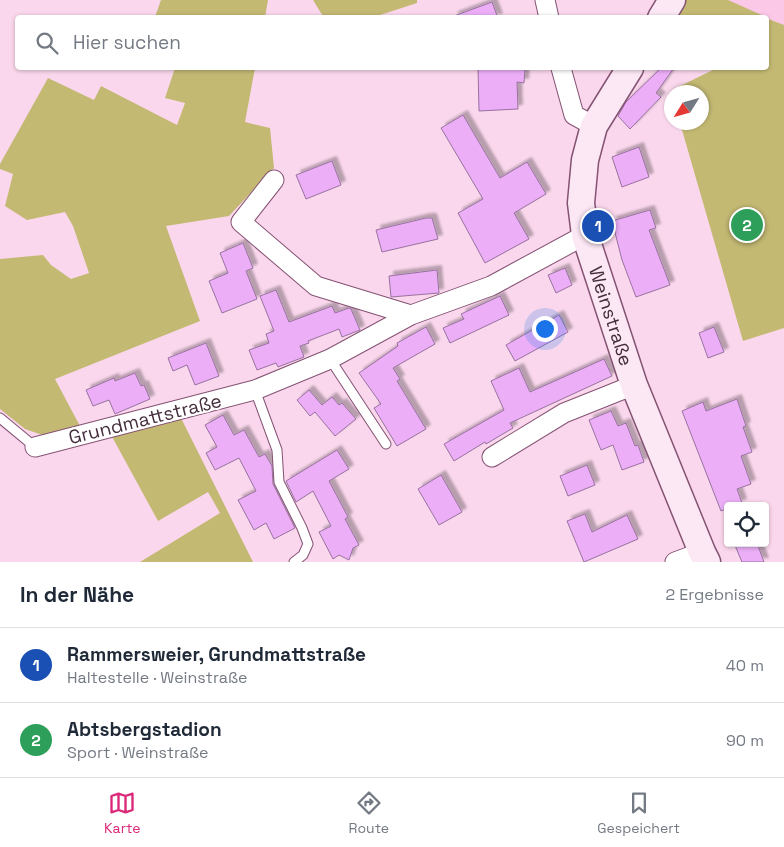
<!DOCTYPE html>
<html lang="de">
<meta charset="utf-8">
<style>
:root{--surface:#fff;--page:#f6f6f7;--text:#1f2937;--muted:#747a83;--line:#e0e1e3;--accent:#db2777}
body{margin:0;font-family:"Space Grotesk",sans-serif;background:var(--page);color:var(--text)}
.controls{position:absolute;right:15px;bottom:15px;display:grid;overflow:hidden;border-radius:5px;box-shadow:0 1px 4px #0004}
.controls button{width:45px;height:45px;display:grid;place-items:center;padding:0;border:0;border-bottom:1px solid var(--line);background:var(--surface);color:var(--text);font:25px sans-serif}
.compass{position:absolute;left:664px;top:85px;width:45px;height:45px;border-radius:50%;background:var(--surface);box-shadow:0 1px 4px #0004;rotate:233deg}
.you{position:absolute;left:544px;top:328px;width:18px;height:18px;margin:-12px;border:4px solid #fff;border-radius:50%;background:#1a73e8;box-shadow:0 0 0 8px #1a73e833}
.badge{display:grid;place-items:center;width:32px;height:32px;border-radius:50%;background:var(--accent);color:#fff;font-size:16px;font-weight:700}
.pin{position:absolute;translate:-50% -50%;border:2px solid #fff;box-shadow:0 1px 5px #0006}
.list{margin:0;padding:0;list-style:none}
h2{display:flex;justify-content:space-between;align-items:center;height:65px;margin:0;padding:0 20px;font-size:21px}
h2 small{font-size:16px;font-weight:400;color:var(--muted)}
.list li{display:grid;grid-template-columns:32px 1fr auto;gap:15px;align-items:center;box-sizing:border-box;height:75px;padding:0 20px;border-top:1px solid var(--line)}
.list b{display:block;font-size:19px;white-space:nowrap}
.list p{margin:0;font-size:16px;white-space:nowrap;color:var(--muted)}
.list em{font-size:16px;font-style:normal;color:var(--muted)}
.icon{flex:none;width:28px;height:28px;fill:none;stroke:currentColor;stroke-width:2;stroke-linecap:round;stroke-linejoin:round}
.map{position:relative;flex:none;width:784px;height:562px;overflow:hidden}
.search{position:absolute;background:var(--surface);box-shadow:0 1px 4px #0004;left:15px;right:15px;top:15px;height:55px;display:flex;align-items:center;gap:12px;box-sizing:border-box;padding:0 18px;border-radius:5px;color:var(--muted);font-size:19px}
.sheet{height:215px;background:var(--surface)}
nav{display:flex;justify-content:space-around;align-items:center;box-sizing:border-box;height:70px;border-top:1px solid var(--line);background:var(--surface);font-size:14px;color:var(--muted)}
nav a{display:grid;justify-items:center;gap:2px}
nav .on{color:var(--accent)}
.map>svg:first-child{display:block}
</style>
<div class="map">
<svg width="784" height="562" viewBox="0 0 784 562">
<defs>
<filter id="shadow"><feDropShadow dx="4.5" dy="-4.5" stdDeviation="1" flood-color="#0004"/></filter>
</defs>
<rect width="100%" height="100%" fill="#fad7ec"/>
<path fill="#fcc8e8" d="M728 0H784V25L766 18Z"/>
<path fill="#c4b973" d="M161 0H268L265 17H155Z
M313 0H417V3L380 15V17L324 18Z
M680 0H728L766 17H671Z
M766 18 784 25V328L743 341 680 123 702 122V92L671 93 680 86 715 69 713 68H766Z
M175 68H255L245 122 270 128 274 168 229 216 166 226 200 321 55 379 81 428 45 436 25 429 0 409V259L43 255 51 265 71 279 89 273 73 226 65 212 27 220 5 206 13 174 0 169V164L48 78 94 100 101 86 177 125 185 103 165 98Z
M179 414 253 562H140L220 513 208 492 158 521 110 433Z"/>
<path fill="#ebaef7" stroke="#98729f" filter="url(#shadow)" d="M492 2 498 18H454V16Z
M478 68H525L524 83 517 82 518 109 479 111Z
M661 68H674L656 93 661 97 630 129 618 116 626 102Z
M463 115 500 178 527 162 546 194 514 213 529 239 485 263 458 213 483 199 441 128Z
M639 147 649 177 622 187 612 157Z
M332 161 341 185 306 199 296 175Z
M650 210 656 228 649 230 670 285 636 297 622 260 612 221Z
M426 218H432L438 239 382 252 376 230Z
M243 243 253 268 246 271 257 299 222 313 209 281 228 273 220 253Z
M565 268 572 285 556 293 548 275Z
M437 270 439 293 391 297 389 276Z
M276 290 289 322 332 306 335 313 349 308 351 309 360 330 342 337 339 329 308 341 309 343 300 346 304 357 278 367 276 363 257 370 249 350 269 343 266 334 274 331 260 296Z
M500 296 509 315 450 343 443 328 464 319 461 314Z
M559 315 568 332 515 361 506 345Z
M426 327 435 344 393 368 400 379 397 381 426 429 397 446 374 408 381 404 359 373 398 346 397 343Z
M714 327 724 352 708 358 699 333Z
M206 343 219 376 195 385 187 365 173 371 168 358Z
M604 359 612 376 510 423 513 428 486 444 485 442 454 461 444 444 504 410 491 381 519 368 530 392Z
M135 373 141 386 144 385 150 399 115 414 109 400 93 406 86 390 114 378 115 381Z
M309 390 322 405 332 397 339 405 342 403 356 419 335 436 315 412 310 416 297 400Z
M737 399 746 426 743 427 752 452 741 456 751 484 737 489 742 503 734 506H728V508L721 511 682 411 703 402 706 411Z
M611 411 618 426 626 423 635 446 638 445 644 462 622 470 613 445 601 450 589 420Z
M223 415 234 435 244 430 259 457 265 454 272 466 273 484 295 528 274 539 266 523 254 530 238 500 256 491 239 458 215 470 206 453 217 447 205 425Z
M337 450 349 469 329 481 348 517 345 519 359 545 353 548 349 560 339 555 333 559 319 532 331 526 313 491 296 502 286 481Z
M587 465 595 485 568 496 560 476Z
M441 475 462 512 439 525 418 489Z
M585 514 592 532 627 515 638 539 584 562 567 521Z
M734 543H757L764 562H742Z"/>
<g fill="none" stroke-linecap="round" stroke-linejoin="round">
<defs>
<path id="lane" d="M330 359 386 444
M255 390 277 450 279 482 302 528 308 544 303 555 294 562
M0 418 35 447"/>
<path id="street" d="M545 0 549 18
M561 68 574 115 594 126
M274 180 241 222 316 286 411 315 491 286 585 235
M35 447 255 390 330 359 411 315
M492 457 564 413 634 385
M675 562 702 552"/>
<g id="secondary">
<path d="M661 18 672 0"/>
<path id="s1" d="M630 68 594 126 585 160 581 203 585 235 634 385 702 552 707 562"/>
</g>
</defs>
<use href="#lane" stroke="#845273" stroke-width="11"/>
<use href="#street" stroke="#845273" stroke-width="21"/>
<use href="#secondary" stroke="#845273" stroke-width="29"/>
<use href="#lane" stroke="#fff" stroke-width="9"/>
<use href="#street" stroke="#fff" stroke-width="19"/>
<use href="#secondary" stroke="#fce7f4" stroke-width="26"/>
</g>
<g text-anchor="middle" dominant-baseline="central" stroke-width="4" stroke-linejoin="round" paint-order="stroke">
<g font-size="19" fill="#442d3b" stroke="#fff">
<text stroke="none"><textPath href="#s1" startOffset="264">Weinstraße</textPath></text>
<text transform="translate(145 419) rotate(-14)">Grundmattstraße</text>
</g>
</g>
</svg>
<div class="controls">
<button><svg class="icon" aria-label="locate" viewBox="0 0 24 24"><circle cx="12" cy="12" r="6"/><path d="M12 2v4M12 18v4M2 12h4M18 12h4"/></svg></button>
</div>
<svg class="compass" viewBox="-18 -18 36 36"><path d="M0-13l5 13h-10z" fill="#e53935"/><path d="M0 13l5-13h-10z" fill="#747a83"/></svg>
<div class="you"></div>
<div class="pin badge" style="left:598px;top:226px;background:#1a4fb4">1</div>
<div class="pin badge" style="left:747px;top:225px;background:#2e9e5b">2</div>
<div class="search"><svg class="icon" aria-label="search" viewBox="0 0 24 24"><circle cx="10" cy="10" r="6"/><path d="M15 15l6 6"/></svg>Hier suchen</div>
</div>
<section class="sheet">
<h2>In der Nähe<small>2 Ergebnisse</small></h2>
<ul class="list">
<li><span class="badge" style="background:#1a4fb4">1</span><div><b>Rammersweier, Grundmattstraße</b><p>Haltestelle · Weinstraße</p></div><em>40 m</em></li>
<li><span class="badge" style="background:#2e9e5b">2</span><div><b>Abtsbergstadion</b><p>Sport · Weinstraße</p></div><em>90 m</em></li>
</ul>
</section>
<nav>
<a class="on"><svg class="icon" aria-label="map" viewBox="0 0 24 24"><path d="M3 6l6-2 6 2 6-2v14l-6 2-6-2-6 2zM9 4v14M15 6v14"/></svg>Karte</a>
<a><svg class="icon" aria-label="directions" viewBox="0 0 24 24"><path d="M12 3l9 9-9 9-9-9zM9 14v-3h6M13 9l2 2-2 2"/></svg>Route</a>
<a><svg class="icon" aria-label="saved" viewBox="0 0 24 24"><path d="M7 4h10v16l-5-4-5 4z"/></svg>Gespeichert</a>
</nav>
